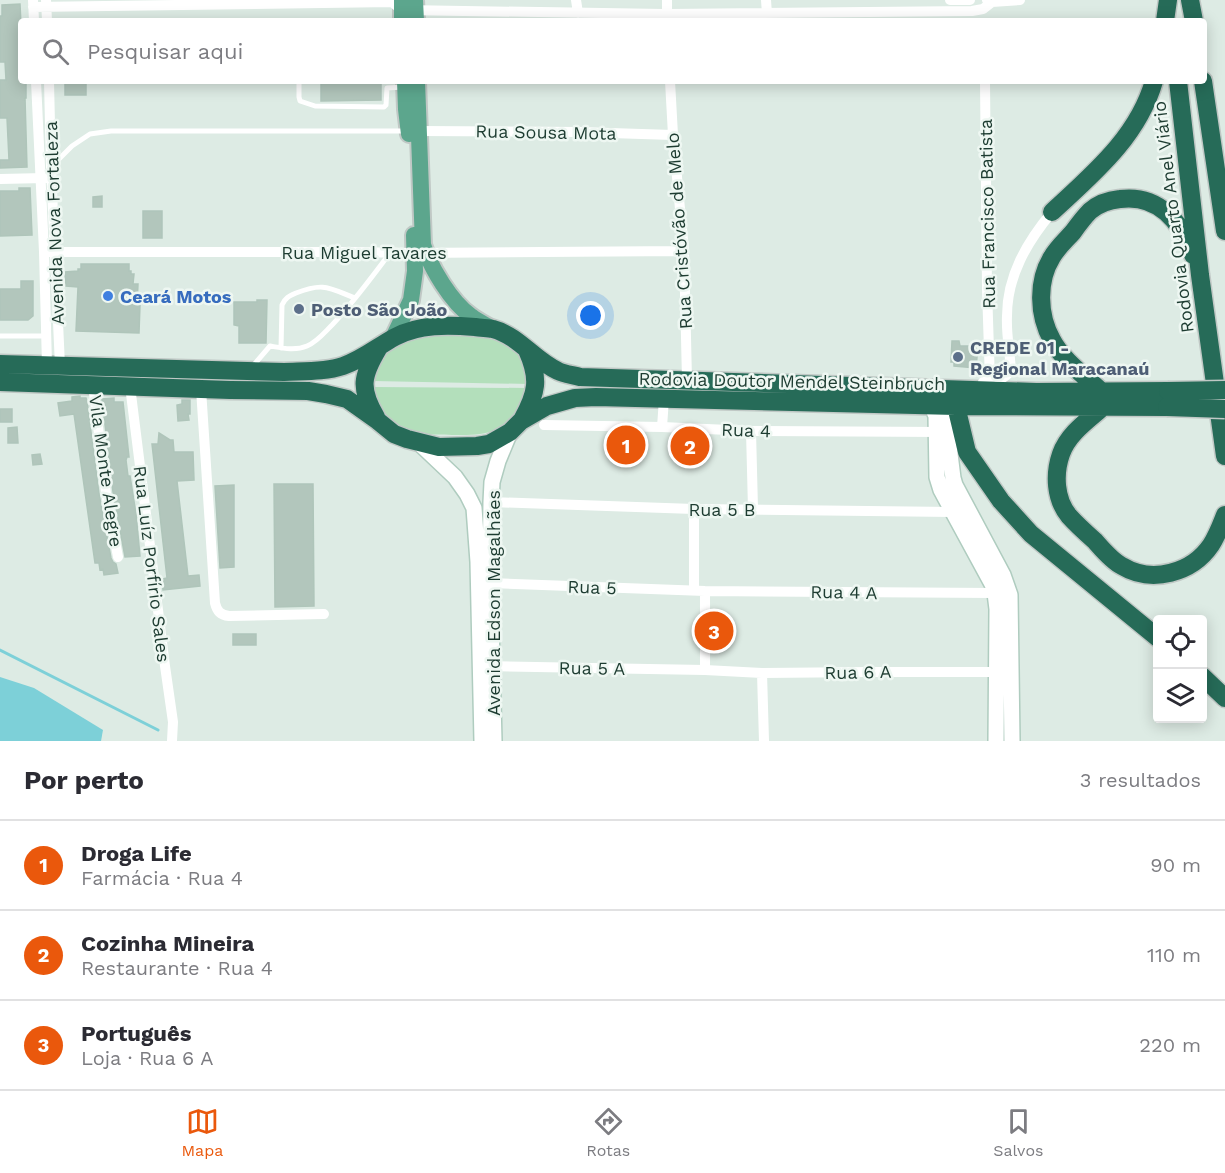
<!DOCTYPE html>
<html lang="pt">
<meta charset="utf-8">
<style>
:root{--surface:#fff;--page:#f7f7f7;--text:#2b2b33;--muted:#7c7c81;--line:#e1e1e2;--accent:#ea580c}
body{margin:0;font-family:"Work Sans",sans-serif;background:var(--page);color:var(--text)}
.controls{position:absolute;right:18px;bottom:18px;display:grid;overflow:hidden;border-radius:6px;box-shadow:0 3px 15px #0003}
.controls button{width:54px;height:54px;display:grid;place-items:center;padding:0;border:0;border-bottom:2px solid var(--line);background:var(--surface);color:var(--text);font:30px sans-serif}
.you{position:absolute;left:591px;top:316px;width:21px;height:21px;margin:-15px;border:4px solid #fff;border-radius:50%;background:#1a73e8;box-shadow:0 0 0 9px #1a73e833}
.badge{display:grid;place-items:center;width:39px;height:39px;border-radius:50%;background:var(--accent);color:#fff;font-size:20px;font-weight:700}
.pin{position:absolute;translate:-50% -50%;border:3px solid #fff;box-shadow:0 2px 6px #0006}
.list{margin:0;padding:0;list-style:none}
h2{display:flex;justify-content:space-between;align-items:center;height:78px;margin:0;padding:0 24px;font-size:26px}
h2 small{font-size:20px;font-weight:400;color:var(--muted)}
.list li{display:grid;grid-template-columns:39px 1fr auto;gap:18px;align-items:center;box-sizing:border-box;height:90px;padding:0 24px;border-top:2px solid var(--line)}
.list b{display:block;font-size:22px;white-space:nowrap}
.list p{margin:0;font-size:20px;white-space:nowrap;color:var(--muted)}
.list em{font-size:20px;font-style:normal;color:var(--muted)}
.icon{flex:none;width:33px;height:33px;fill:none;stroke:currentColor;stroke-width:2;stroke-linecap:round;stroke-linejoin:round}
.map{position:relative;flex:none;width:1225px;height:741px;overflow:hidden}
.search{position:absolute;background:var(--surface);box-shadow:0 3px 15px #0003;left:18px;right:18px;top:18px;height:66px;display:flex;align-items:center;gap:15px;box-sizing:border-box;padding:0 21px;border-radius:6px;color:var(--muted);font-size:22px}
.sheet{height:348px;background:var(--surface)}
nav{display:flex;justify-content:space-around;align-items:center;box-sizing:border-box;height:84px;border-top:2px solid var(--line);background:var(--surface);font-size:16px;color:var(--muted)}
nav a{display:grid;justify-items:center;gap:3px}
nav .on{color:var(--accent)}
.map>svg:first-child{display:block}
</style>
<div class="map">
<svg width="1225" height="741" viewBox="0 0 1225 741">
<rect width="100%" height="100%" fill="#ddebe4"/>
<path fill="#b3dfbb" d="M418 335 490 336 511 347 521 356 529 384 373 381C375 375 377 368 379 362 386 348 405 341 418 335Z
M374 387 528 388C521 404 513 420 497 429 483 436 467 435 452 435 442 434 433 435 424 434 398 431 375 412 374 387Z"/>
<path fill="#7dd0d8" d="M0 677 34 688 103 730 101 741H0Z"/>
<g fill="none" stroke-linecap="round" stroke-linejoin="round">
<path stroke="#7dd0d8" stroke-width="3" d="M0 650 158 730"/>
</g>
<path fill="#b2c6bc" stroke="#afc5ba" stroke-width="1.5" d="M20 4 21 24H19L20 43H21V81H26V98H25L27 167 0 168V160H9L7 118H0V80H6L5 62H0V16H2V5Z
M65 81H86V95H65Z
M321 81H381V100L321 101Z
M19 188H30L32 235 0 236V191H19Z
M102 196V207H93V197Z
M143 211H162V238H143Z
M81 264H129V271H131V274H134L133 284H138L137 305H140L139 333 76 331 78 287 66 286 65 272 78 271V269H81Z
M21 281H33V316L28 320H0V289H21Z
M257 300H267L266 343H239V326L234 325V302H257Z
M952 341H959L960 346H978L976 368 954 366V362H951Z
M80 396V398H86L87 401 99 494 111 558 113 562 116 564 118 573 104 575 103 569 100 570 99 563H95L74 414 60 416 58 403 72 401V397Z
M114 398V402H123L129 457H127L126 460 128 476H130L136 514 140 556 125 557 113 492 102 399Z
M182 400H190V414H188L189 420 178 421 177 405 182 404Z
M0 409H12V422H0Z
M17 427 18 443H8V428Z
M159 433 170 440H173L174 452H193L194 480 177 481 188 576 199 575 200 586 163 590 162 579 167 578 152 444H158Z
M40 454 42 464 33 465 32 455Z
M274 484H313L314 606 275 607Z
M234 485V567L220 568 215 486Z
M233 634H256V645H233Z"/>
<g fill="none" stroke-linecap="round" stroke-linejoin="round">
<defs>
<path id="secondary" d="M928 405 933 409 936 416 937 477 941 490 992 584 995 593 997 609 996 741
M951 406 946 415V422L953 478 955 485 1003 575 1010 595 1012 741
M418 442 455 477 467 494 474 508 478 562 482 741
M494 741 490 583 491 502 492 482 498 461 510 432"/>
<path id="primary" d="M402 0V21
M415 0 416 21
M405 81 406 109 409 134
M417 81 423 245C431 268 451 302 471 316 477 321 484 324 491 328
M393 338 411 300 415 271 414 235"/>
<path id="highway" d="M1190 0 1194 21
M1165 21 1168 0
M1178 81 1200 275 1225 456
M1203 81 1225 231
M1052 212C1093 174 1138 137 1154 81
M0 364 284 372C303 371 325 372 343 366 363 359 377 347 395 337 419 324 448 325 475 327 481 328 488 328 493 329 519 336 534 360 558 371 564 374 573 375 580 377L1036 392 1168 391
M0 382 230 390 308 391 326 394 347 399 378 421 394 434 407 439 439 447 477 446 489 444 510 432 521 421 547 406 575 398 596 397 956 406 1167 407
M1102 392C1085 376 1063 361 1052 340 1038 315 1037 281 1052 257 1057 248 1066 240 1073 232 1078 225 1084 217 1090 211 1098 204 1110 200 1120 199 1158 194 1181 221 1193 255
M956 406 967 452 1001 501 1031 534 1158 638
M1103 407C1087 421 1068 434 1061 454 1054 474 1055 499 1069 516 1077 525 1086 533 1095 541 1103 550 1112 561 1122 566 1152 584 1192 573 1211 545 1217 536 1221 525 1225 515
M376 417C359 388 362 376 378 349
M522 420C537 393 540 379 527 350
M1202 676 1225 698"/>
</defs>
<use href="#secondary" stroke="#afccbf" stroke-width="18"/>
<use href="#primary" stroke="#c0c8c5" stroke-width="20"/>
<use href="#highway" stroke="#c0c8c5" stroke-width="21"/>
<path stroke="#fff" stroke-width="5" d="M299 81V97L300 101 315 106 384 107 386 105 387 88 403 87
M51 167 72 146 90 134 111 131H407
M0 336H46
M281 348 282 305C285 298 289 296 296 293 324 282 329 288 355 298
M252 367 270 346C282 348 295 351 307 346 317 342 324 333 332 325 353 303 371 278 390 253"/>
<path stroke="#fff" stroke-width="10" d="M33 0 34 21
M46 0 47 21
M576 0 578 13
M667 0V21
M766 0 767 14
M950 0H970
M987 0 992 2 1020 0
M392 2 402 10 666 14 972 11 983 9 992 2
M33 7 392 2 396 0
M36 81 44 252 47 365
M49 81 51 168 60 366
M670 81 673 135 684 251 687 380
M985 81 987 288 990 382
M418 131 579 132 673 135
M0 179 45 178
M44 252H349L414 253 684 251
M983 382C997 382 1001 381 1011 371 1010 353 1006 334 1007 316 1007 276 1027 242 1052 212
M93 385 106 493 118 557
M130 386 165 666 173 722 172 741
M201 389 215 603C217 611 220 615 229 616L324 614
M544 425 662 427 751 431 943 432
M662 427 664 399
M751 431 753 509
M491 502 694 509 953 512
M490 583 705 591 995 593
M694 590V509
M705 591V670
M486 666 705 670 762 673 870 672H1002
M762 673 764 741"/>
<use href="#secondary" stroke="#fff" stroke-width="15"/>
<use href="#primary" stroke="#5ca68d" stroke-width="16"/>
<use href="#highway" stroke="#266b58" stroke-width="18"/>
<defs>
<path id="highway-bridge" d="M1168 391 1225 390
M1167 407 1225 409"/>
</defs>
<use href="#highway-bridge" stroke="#c0c8c5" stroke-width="21" stroke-linecap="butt"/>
<use href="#highway-bridge" stroke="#266b58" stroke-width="18"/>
</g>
<circle fill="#3f7fe0" stroke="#eef7f2" stroke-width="2" cx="108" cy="296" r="6"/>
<g fill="#5c6f8a" stroke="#eef7f2" stroke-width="2">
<circle cx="299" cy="309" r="6"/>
<circle cx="958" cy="357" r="6"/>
</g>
<g text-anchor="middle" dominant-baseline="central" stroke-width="5" stroke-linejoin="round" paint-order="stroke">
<g font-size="18" fill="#1d3c31" stroke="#eef7f2">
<text transform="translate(546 132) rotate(1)">Rua Sousa Mota</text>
<text transform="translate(987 214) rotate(-91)">Rua Francisco Batista</text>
<text transform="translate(1173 217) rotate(-97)">Rodovia Quarto Anel Viário</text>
<text transform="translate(54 223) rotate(-92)">Avenida Nova Fortaleza</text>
<text transform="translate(679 231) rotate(-94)">Rua Cristóvão de Melo</text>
<text x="364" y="252">Rua Miguel Tavares</text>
<text transform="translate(792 381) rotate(1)">Rodovia Doutor Mendel Steinbruch</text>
<text transform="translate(746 430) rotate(2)">Rua 4</text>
<text transform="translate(106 471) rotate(82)">Vila Monte Alegre</text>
<text x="722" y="509">Rua 5 B</text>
<text transform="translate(152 564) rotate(83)">Rua Luíz Porfírio Sales</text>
<text transform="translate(592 587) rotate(2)">Rua 5</text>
<text transform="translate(844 592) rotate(1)">Rua 4 A</text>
<text transform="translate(493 603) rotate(-90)">Avenida Edson Magalhães</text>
<text transform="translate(592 668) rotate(1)">Rua 5 A</text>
<text transform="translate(858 672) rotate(-1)">Rua 6 A</text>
</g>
<g font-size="18" font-weight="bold" fill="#366cbe" stroke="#eef7f2" text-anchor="start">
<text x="120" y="296">Ceará Motos</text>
</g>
<g font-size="18" font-weight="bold" fill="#4e5e75" stroke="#eef7f2" text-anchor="start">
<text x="311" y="309">Posto São João</text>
<text x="970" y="347">CREDE 01 -<tspan x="970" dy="21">Regional Maracanaú</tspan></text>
</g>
</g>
</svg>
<div class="controls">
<button><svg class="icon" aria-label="locate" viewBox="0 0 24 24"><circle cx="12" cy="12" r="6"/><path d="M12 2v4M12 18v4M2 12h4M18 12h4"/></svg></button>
<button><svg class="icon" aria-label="layers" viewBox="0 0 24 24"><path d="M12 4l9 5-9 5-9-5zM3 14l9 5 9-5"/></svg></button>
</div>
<div class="you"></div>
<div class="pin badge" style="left:626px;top:445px">1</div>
<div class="pin badge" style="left:690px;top:446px">2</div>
<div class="pin badge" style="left:714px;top:631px">3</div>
<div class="search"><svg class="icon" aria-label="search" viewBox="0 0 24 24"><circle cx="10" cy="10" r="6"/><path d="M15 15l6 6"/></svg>Pesquisar aqui</div>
</div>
<section class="sheet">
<h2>Por perto<small>3 resultados</small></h2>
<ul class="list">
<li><span class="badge">1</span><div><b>Droga Life</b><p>Farmácia · Rua 4</p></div><em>90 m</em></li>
<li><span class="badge">2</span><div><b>Cozinha Mineira</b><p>Restaurante · Rua 4</p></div><em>110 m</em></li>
<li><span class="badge">3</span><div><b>Português</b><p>Loja · Rua 6 A</p></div><em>220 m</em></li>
</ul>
</section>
<nav>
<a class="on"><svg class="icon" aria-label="map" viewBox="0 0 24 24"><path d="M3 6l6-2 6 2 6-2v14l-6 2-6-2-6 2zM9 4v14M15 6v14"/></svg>Mapa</a>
<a><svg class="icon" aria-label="directions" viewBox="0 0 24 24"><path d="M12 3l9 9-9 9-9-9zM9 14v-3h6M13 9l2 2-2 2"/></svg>Rotas</a>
<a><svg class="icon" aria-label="saved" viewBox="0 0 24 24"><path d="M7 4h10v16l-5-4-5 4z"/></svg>Salvos</a>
</nav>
